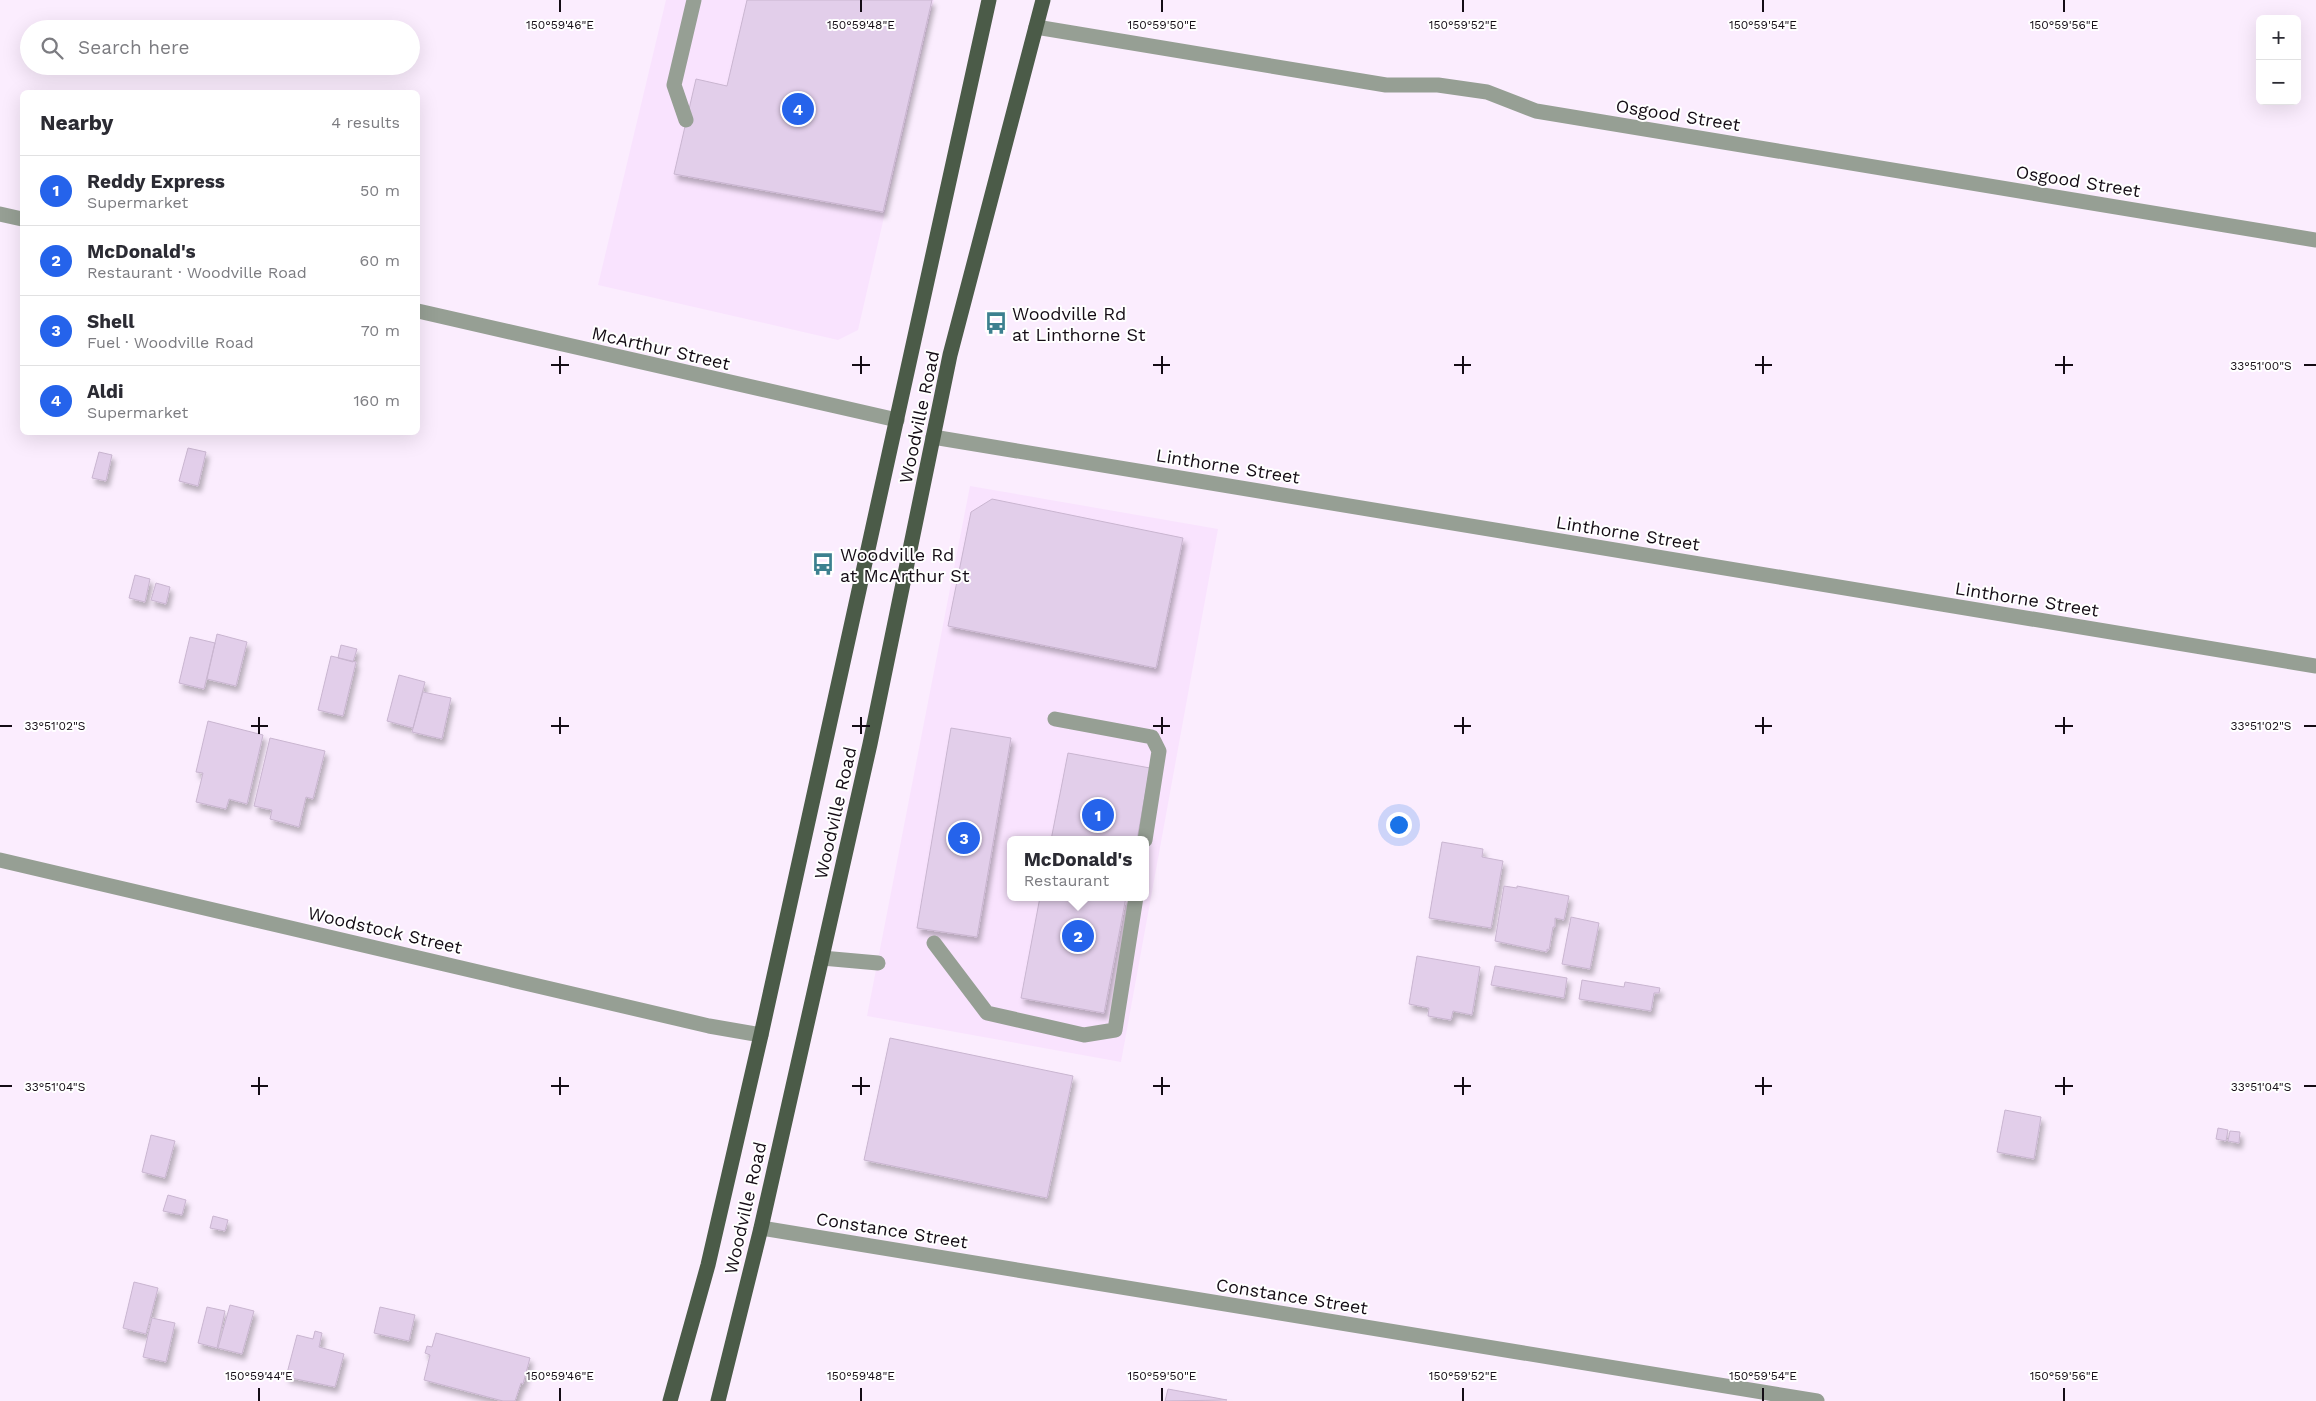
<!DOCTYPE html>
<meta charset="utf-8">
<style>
:root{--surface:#fff;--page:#f2f2f3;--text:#2b2b33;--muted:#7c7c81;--line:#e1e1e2;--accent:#2563eb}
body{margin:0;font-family:"Work Sans",sans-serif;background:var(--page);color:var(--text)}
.controls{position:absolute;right:15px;top:15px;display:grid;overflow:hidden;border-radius:8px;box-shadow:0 5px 20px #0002}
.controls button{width:45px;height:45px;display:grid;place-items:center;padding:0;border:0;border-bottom:1px solid var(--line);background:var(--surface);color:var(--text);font:25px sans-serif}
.you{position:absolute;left:1398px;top:824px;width:18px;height:18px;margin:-12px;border:4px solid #fff;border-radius:50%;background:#1a73e8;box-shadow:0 0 0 8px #1a73e833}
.badge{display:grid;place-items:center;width:32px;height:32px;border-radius:50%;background:var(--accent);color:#fff;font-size:16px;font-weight:700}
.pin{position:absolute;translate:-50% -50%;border:2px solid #fff;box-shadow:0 1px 5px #0006}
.popup{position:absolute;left:1007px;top:836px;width:142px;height:65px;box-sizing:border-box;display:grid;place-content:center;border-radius:8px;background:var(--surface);filter:drop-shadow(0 1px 4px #0005);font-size:16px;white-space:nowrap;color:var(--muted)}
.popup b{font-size:19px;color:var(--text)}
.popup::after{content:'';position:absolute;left:50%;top:100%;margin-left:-10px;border:10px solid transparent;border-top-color:var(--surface)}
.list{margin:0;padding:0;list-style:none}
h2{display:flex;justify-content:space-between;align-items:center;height:65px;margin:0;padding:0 20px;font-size:21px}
h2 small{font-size:16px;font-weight:400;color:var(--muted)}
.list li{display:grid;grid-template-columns:32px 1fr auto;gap:15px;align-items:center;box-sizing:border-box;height:70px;padding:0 20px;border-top:1px solid var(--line)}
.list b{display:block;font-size:19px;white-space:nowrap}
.list p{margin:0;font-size:16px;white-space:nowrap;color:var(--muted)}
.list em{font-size:16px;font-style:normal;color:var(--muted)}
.icon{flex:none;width:28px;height:28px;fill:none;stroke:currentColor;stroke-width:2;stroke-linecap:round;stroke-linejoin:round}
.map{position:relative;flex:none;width:2316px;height:1401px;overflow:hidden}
.search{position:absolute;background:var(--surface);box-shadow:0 5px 20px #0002;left:20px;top:20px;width:400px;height:55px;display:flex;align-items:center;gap:12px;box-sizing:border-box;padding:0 18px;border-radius:28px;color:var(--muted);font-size:19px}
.panel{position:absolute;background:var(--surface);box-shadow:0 5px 20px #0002;left:20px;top:90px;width:400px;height:345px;border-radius:8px}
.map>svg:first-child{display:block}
</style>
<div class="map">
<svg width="2316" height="1401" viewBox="0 0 2316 1401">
<defs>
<filter id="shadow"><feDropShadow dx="3" dy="5.5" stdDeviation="2.5" flood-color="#0004"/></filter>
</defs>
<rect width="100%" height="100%" fill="#fbedfe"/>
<path fill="#f9e3fe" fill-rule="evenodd" d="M666 0H934L858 330 838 340 598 285Z
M970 486 1218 529 1121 1062 867 1016ZM1010 840H1146V897H1010Z"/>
<path fill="#e2ceea" stroke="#c9b5d0" filter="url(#shadow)" d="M747 0H932L883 212 674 174 696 79 727 86Z
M188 448 206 452 198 486 179 481Z
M99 452 112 455 106 481 92 478Z
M992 499 1183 538 1156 668 948 626 971 512Z
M135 575 150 579 145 602 129 598Z
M156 583 170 587 166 604 151 600Z
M217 634 247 642 236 686 207 679Z
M190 637 215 643 204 689 179 683Z
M341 645 357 649 353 662 338 658Z
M331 656 356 662 343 716 318 710Z
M399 675 425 682 413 728 387 721Z
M423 692 451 698 442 739 412 732Z
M208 721 263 735 247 804 229 799 226 809 196 802 203 773 196 772Z
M951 728 1011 738 977 937 917 928Z
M270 738 325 751 313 799 306 797 299 827 270 819 272 810 254 806Z
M1068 753 1150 768 1137 840H1051Z
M1442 842 1483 849 1482 857 1503 861 1491 928 1429 918Z
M1504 886 1517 888V886L1569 896 1564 920 1555 918V927H1553L1549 950 1547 949V952L1495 941Z
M1040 897H1126L1104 1013 1021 998Z
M1571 917 1599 923 1590 969 1562 964Z
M1417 956 1480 967 1472 1015 1453 1011 1451 1020 1428 1016 1429 1008 1409 1004Z
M1495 966 1567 978 1564 998 1491 985Z
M1582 980 1624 987 1625 982 1660 988 1659 993H1654L1651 1011 1579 999Z
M890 1038 1073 1076 1047 1198 864 1160Z
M2005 1110 2041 1117 2034 1159 1997 1152Z
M2218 1128 2228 1130 2226 1141 2216 1139Z
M2230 1131 2240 1132 2239 1143 2228 1141Z
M151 1135 175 1141 165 1178 142 1172Z
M168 1195 186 1200 182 1215 163 1211Z
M213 1216 228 1220 225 1231 210 1228Z
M134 1282 158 1288 146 1334 123 1328Z
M230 1305 254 1311 242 1354 218 1348Z
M207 1307 225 1311 217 1348 198 1343Z
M380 1307 415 1315 409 1341 374 1333Z
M152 1318 175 1323 166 1362 143 1357Z
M315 1331 322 1333 319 1347 344 1354 335 1387 286 1377 297 1335 313 1339Z
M436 1333 530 1358 523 1384 521 1383 515 1401H503L424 1380 430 1355 425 1353 427 1346 432 1347Z
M1168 1389 1227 1400 1165 1401Z"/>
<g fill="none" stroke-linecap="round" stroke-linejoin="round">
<path stroke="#969f94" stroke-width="15" d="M1036 27 1386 85H1438L1487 92 1536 111 2316 240
M686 120 674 85 694 0
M0 214 22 219
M418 311 897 420
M933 437 2316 666
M1055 719 1152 737 1159 751 1145 840
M0 860 709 1026 761 1035
M934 943 987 1013 1084 1035 1115 1030 1136 897
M822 958 878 963
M761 1228 1817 1401"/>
<path stroke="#4b5b48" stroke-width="15" d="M670 1401 708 1265 761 1035 989 0
M718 1401 761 1228 870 744 950 355 1043 0"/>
</g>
<path fill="none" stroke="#140c15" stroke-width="2" d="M560 0V12M861 0V12M1162 0V12M1463 0V12M1763 0V12M2064 0V12M560 356V374M861 356V374M1162 356V374M1463 356V374M1763 356V374M2064 356V374M551 365H569M852 365H870M1153 365H1170M1454 365H1471M1755 365H1772M2055 365H2073M2304 365H2316M259 717V734M560 717V734M861 717V734M1162 717V734M1463 717V734M1763 717V734M2064 717V734M0 726H12M251 726H268M551 726H569M852 726H870M1153 726H1170M1454 726H1471M1755 726H1772M2055 726H2073M2304 726H2316M259 1077V1095M560 1077V1095M861 1077V1095M1162 1077V1095M1463 1077V1095M1763 1077V1095M2064 1077V1095M0 1086H12M251 1086H268M551 1086H569M852 1086H870M1153 1086H1170M1454 1086H1471M1755 1086H1772M2055 1086H2073M2304 1086H2316M259 1388V1401M560 1388V1401M861 1388V1401M1162 1388V1401M1463 1388V1401M1763 1388V1401M2064 1388V1401"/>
<defs>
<symbol id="bus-bare" viewBox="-9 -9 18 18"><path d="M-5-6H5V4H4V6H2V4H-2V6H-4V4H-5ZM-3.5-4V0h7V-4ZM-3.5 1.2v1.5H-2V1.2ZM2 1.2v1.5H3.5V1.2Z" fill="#3c808f" stroke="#fff" stroke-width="2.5" paint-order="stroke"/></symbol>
</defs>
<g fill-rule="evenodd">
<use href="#bus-bare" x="980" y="307" width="32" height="32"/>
<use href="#bus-bare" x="807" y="548" width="32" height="32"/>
</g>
<g text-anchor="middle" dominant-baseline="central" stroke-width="4" stroke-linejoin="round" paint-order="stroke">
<g font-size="18" fill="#140c15" stroke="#fff">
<text transform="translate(1678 115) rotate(9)">Osgood Street</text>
<text transform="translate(2078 181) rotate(9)">Osgood Street</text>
<text transform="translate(661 348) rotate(13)">McArthur Street</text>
<text transform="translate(919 417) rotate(-78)">Woodville Road</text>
<text transform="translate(1228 466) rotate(9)">Linthorne Street</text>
<text transform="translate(1628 533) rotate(9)">Linthorne Street</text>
<text transform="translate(2027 599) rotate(9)">Linthorne Street</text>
<text transform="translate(835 813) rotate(-77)">Woodville Road</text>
<text transform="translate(385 930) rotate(13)">Woodstock Street</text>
<text transform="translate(745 1208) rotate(-77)">Woodville Road</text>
<text transform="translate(892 1230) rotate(9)">Constance Street</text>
<text transform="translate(1292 1296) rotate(9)">Constance Street</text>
</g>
<g font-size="18" fill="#140c15" stroke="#fff" text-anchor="start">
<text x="1012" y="313">Woodville Rd<tspan x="1012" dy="21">at Linthorne St</tspan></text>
<text x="840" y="554">Woodville Rd<tspan x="840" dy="21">at McArthur St</tspan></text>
</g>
</g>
<g font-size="12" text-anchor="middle" fill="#140c15" stroke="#fff" stroke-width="4" stroke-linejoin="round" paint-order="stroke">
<text x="560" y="29">150°59'46"E</text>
<text x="861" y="29">150°59'48"E</text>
<text x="1162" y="29">150°59'50"E</text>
<text x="1463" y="29">150°59'52"E</text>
<text x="1763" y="29">150°59'54"E</text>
<text x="2064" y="29">150°59'56"E</text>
<text x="2261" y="370">33°51'00"S</text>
<text x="55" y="730">33°51'02"S</text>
<text x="2261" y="730">33°51'02"S</text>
<text x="55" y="1091">33°51'04"S</text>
<text x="2261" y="1091">33°51'04"S</text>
<text x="259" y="1380">150°59'44"E</text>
<text x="560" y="1380">150°59'46"E</text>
<text x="861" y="1380">150°59'48"E</text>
<text x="1162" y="1380">150°59'50"E</text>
<text x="1463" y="1380">150°59'52"E</text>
<text x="1763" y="1380">150°59'54"E</text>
<text x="2064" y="1380">150°59'56"E</text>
</g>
</svg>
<div class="controls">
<button>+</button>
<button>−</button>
</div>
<div class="you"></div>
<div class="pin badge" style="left:1098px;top:815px">1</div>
<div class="pin badge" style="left:1078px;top:936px">2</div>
<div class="popup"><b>McDonald's</b>Restaurant</div>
<div class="pin badge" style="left:964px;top:838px">3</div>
<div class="pin badge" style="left:798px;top:109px">4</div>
<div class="search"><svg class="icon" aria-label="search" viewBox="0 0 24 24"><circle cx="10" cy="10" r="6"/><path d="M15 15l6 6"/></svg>Search here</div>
<section class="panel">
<h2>Nearby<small>4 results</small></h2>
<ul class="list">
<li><span class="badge">1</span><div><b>Reddy Express</b><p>Supermarket</p></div><em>50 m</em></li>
<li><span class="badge">2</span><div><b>McDonald's</b><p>Restaurant · Woodville Road</p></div><em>60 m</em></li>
<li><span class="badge">3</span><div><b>Shell</b><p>Fuel · Woodville Road</p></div><em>70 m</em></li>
<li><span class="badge">4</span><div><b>Aldi</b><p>Supermarket</p></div><em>160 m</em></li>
</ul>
</section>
</div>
